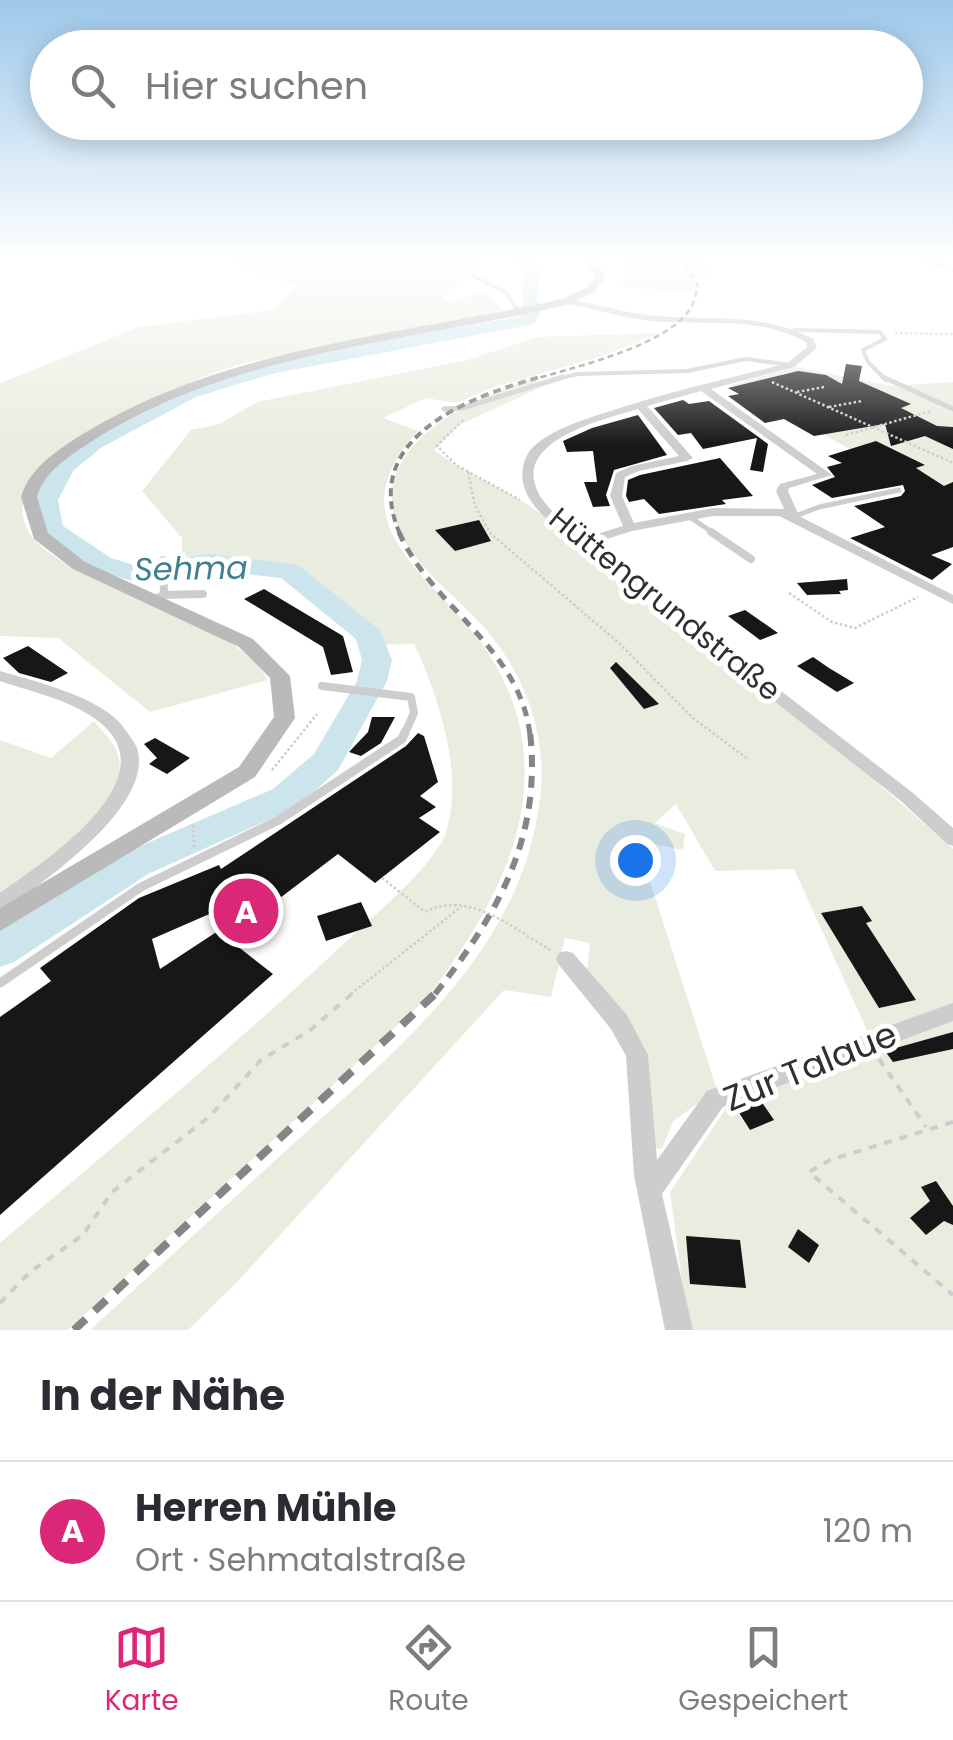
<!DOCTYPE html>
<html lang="de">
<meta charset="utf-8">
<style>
:root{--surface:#fff;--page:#f7f7f7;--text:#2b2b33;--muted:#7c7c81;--line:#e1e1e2;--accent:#db2777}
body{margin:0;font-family:Poppins,sans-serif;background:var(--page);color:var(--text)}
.you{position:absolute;left:635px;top:860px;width:35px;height:35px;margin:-25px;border:8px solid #fff;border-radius:50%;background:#1a73e8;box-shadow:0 0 0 15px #1a73e833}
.badge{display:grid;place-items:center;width:65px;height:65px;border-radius:50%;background:var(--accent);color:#fff;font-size:32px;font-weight:700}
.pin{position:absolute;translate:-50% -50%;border:5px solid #fff;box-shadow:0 2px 10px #0006}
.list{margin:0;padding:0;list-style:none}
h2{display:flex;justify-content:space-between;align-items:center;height:130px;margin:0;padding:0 40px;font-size:42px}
h2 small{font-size:32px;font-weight:400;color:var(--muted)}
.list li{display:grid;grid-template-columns:65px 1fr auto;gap:30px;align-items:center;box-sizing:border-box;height:140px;padding:0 40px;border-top:2px solid var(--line)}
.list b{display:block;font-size:38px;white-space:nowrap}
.list p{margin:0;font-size:32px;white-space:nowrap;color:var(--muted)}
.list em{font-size:32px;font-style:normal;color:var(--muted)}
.icon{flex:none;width:55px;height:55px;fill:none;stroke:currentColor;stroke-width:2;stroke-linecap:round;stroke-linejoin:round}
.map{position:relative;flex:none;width:953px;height:1330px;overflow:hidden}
.search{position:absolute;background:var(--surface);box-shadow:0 5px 25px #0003;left:30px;right:30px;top:30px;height:110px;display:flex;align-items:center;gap:25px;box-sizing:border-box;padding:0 35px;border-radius:55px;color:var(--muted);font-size:38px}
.sheet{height:270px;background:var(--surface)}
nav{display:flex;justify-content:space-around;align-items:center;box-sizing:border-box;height:140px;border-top:2px solid var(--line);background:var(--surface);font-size:28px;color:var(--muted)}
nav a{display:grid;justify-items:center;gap:5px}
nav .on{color:var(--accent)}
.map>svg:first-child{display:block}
</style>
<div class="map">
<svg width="953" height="1330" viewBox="0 0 953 1330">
<rect width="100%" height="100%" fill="#fff"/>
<path fill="#e9eddf" d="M216 259H482L442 297 449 301 485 292 507 313C448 324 388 335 328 346 290 354 247 360 210 374 185 384 160 397 135 409 95 427 57 446 31 482 16 503 21 531 43 548 106 599 227 614 268 680L150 712 58 638 0 636V383L139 327 274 310 297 285Z
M625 259H701L712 274H696L697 292 619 287 627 280Z
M659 333 608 354 491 388 457 403 426 398 383 418 418 431C334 522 427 571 479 640 502 671 518 706 523 745 535 840 482 923 429 996L68 1330H0V1243C118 1142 238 1043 351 937 377 913 439 861 447 829 463 771 439 697 414 644L371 645 289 571 234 562 181 566 182 538 142 491 191 430 219 424 257 402 467 360 537 337Z
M795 367 892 386 953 382V496L907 480 732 385Z
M532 379 544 386 459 425 434 450C468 477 511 490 545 517 681 627 823 732 953 849V1330H693L685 1304 670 1192 729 1104 874 1046 794 869 715 871 676 804 655 823 685 834 683 850 637 841 717 1090 673 1121 662 1149 649 1147 646 1097 587 970 590 943 565 938 551 997 504 990 238 1281 188 1330H90C157 1269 224 1207 291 1146 398 1048 521 953 540 799 547 746 531 692 501 649 477 613 440 589 414 555 343 460 459 402 532 379Z
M94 721C100 729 109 737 114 746 146 801 36 869 0 897V740L51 758Z"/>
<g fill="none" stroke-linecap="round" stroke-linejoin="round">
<path fill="#cce5ec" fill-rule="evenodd" d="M513 259H531L540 267 537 301 541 311 534 324 271 374 196 397 102 447 73 471 58 500 63 526 111 558 134 565 210 554 298 565 380 630 392 660 387 681 338 770 297 807 148 874 14 962 0 967V929L122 854 273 789 314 754 357 681 362 660 356 639 281 578 210 570 133 581 93 570 39 529C37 520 33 507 35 499 64 381 418 335 522 316L524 269Z"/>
</g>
<path fill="#171717" d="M846 364 862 366 859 381 911 404 901 408 937 426 953 427V449L925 436 891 446 885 424 814 436 784 419 765 423 728 396 739 394 728 388 798 371 826 375 842 384Z
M683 400 689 404 709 401 768 444 763 472 750 470 757 438 703 449 691 433 678 435 654 408Z
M638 415 667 455 614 470 606 495 610 506 593 507 584 482H597L593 451 567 452 563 441 592 428Z
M876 441 925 465 916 468 944 486 953 482V547L931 555 952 564 932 580 850 538 885 527 854 506 901 496 905 491 903 485 832 498 812 485 835 477 827 467 842 463 828 456Z
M720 458 753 496 722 500 726 504 659 514 644 499 629 502 626 496 628 480 640 475Z
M479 520 491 541 455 551 435 530Z
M847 579 848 590 839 591 841 594 807 595 797 583Z
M264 589 343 636 353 672 331 675 323 647 244 599Z
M745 610 778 633 760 640 728 616Z
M28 646 68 673 51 682 19 673 3 658Z
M813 657 829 668 854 683 837 692 797 666Z
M616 662 659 704 644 709 610 668Z
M372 717H395L381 743 361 756 349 752 368 732Z
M418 733 424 736 438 782 420 796 436 807 419 818 440 832 375 883 338 854 276 901 261 909 253 895 152 939 160 969 218 931 273 974 0 1215V1017L51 981 40 968 139 898 219 865 221 869 406 746Z
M155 738 190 758 167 774 149 764 157 758 144 744Z
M361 902 372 926 326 941 317 916Z
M862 906 872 921 866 923 916 1000 879 1008 821 913Z
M953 1032V1049L893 1062 885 1051Z
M761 1101 774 1120 750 1130 738 1111Z
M936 1181 953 1206V1225L944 1221 926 1235 910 1218 930 1201 921 1187Z
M798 1229 819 1245 809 1263 788 1247Z
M686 1236 740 1240 746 1288 690 1284Z"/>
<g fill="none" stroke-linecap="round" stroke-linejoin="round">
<path stroke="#cdcdcd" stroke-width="2.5" stroke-dasharray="2.5 2.5" stroke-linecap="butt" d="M296 259 424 264 461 271
M895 333 953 334
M772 382 953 463
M797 392 824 387
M829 407 862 401
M463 420 437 446 456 465 520 500
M846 435 931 411
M468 472 475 506 491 534 618 642 693 718 749 760
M789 593 832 622 855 628 918 597
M272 770 317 714
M193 825 194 847
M382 878 425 912C470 889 513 929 552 951
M351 994 462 906"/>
<path stroke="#cdcdcd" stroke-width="4" stroke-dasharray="8 8" stroke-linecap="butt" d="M879 1059 926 1127
M953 1122 830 1160 809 1172 953 1295
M0 1303 30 1272 83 1235 112 1192 209 1117 261 1060 309 1031 354 992"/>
<path stroke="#cdcdcd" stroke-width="4" d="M472 275 506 293 519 312
M794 330 880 332 885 339 863 350 868 362 886 380
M552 380 578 374 687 371 746 359 791 365"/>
<path stroke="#cdcdcd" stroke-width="5" d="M883 377 953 409
M444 409 462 408 563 377
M688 516 715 534
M793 517 819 507 899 490"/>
<path stroke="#cdcdcd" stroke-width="8" d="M711 532 751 559
M163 560 164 595
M155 599 164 595 203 594
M322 686 411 697 414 713 404 735"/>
<path stroke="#cdcdcd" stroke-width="9" d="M0 983 141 887 279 820 402 739 405 732"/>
<path fill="#cdcdcd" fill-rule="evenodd" d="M925 259H939L935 261 953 267V272L924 263Z
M563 300C591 300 619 312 647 315 704 322 760 310 813 339L817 348 794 367 711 389 832 475 789 488 788 491 799 516 953 595V604L779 516H713L632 531 591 544 913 793 953 828V846L947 844 901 801 577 546C559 529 528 509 523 482 521 470 524 456 533 447 550 431 574 423 595 416 658 394 723 380 788 363L807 347 806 342C757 315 705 326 651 321 623 318 595 309 566 304L562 302ZM701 391 817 474 780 484 776 491 784 509 713 508 634 523 622 496 625 477 639 471 687 461 693 458 647 406ZM638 409 679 456 632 466 616 473 610 496 623 526 584 538C569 525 549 512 539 494 510 441 604 419 638 409Z
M0 671C34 681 96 696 120 723 125 729 134 741 137 748 155 805 46 880 7 908L0 911V893C41 864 164 784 105 727 78 701 34 693 0 681Z
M566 951 573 953 627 1015 648 1055 657 1160 707 1091 953 1003V1021L723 1107 662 1194 693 1330H665L634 1175 626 1056 611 1029 559 965 556 959 559 953Z"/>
<path fill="#bababa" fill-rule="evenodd" d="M584 259H594L606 277 594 292 570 304C407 343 233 350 89 443 68 457 44 472 37 497L48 533 85 562 253 639 290 676 295 718 255 777 0 931V908L239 767 274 717 270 678 239 647 73 569 34 539 21 497C29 469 55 452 78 437 223 346 398 336 562 299L586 288 596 277Z"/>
<path stroke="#858585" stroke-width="2.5" stroke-dasharray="6 4" stroke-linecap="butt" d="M531 380C572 368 667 346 690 309 694 303 696 293 698 286L683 259"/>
<path stroke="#858585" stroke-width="4" stroke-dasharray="8 5" stroke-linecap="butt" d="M400 534C358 438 469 397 540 377"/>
<path stroke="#858585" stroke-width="5" stroke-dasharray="10 8" stroke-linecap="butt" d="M399 532C431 607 520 647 530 735"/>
<path stroke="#858585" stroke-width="6" stroke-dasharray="12 9" stroke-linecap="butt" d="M435 994C498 914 542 837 530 732"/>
<path stroke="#858585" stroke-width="8" stroke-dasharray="16 12" stroke-linecap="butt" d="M74 1330 437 992"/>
</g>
<linearGradient id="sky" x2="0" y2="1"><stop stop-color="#9dc8ea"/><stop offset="0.58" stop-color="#fff"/><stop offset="1" stop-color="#fff" stop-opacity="0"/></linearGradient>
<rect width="953" height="446" fill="url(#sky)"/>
<g text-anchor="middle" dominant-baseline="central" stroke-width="10" stroke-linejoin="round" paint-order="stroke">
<g font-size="30" fill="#303030" stroke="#fff">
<text transform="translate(665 604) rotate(39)">Hüttengrundstraße</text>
</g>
<g font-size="32" font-style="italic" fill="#3f7f92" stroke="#fff">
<text transform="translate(191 568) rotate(-1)">Sehma</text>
</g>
<g font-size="35" fill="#303030" stroke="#fff">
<text transform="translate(810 1066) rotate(-22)">Zur Talaue</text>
</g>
</g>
</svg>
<div class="you"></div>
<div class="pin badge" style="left:246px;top:911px">A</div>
<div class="search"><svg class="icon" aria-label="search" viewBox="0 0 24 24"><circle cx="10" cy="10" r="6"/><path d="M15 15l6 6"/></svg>Hier suchen</div>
</div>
<section class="sheet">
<h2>In der Nähe<small></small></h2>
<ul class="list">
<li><span class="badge">A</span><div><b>Herren Mühle</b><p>Ort · Sehmatalstraße</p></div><em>120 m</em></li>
</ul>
</section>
<nav>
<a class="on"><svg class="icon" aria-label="map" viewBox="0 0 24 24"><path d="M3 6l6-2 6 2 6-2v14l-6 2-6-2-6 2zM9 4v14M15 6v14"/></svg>Karte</a>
<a><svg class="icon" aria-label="directions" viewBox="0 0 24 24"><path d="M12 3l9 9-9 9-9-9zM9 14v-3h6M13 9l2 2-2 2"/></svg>Route</a>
<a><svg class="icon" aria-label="saved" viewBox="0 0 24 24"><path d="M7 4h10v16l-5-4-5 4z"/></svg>Gespeichert</a>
</nav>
